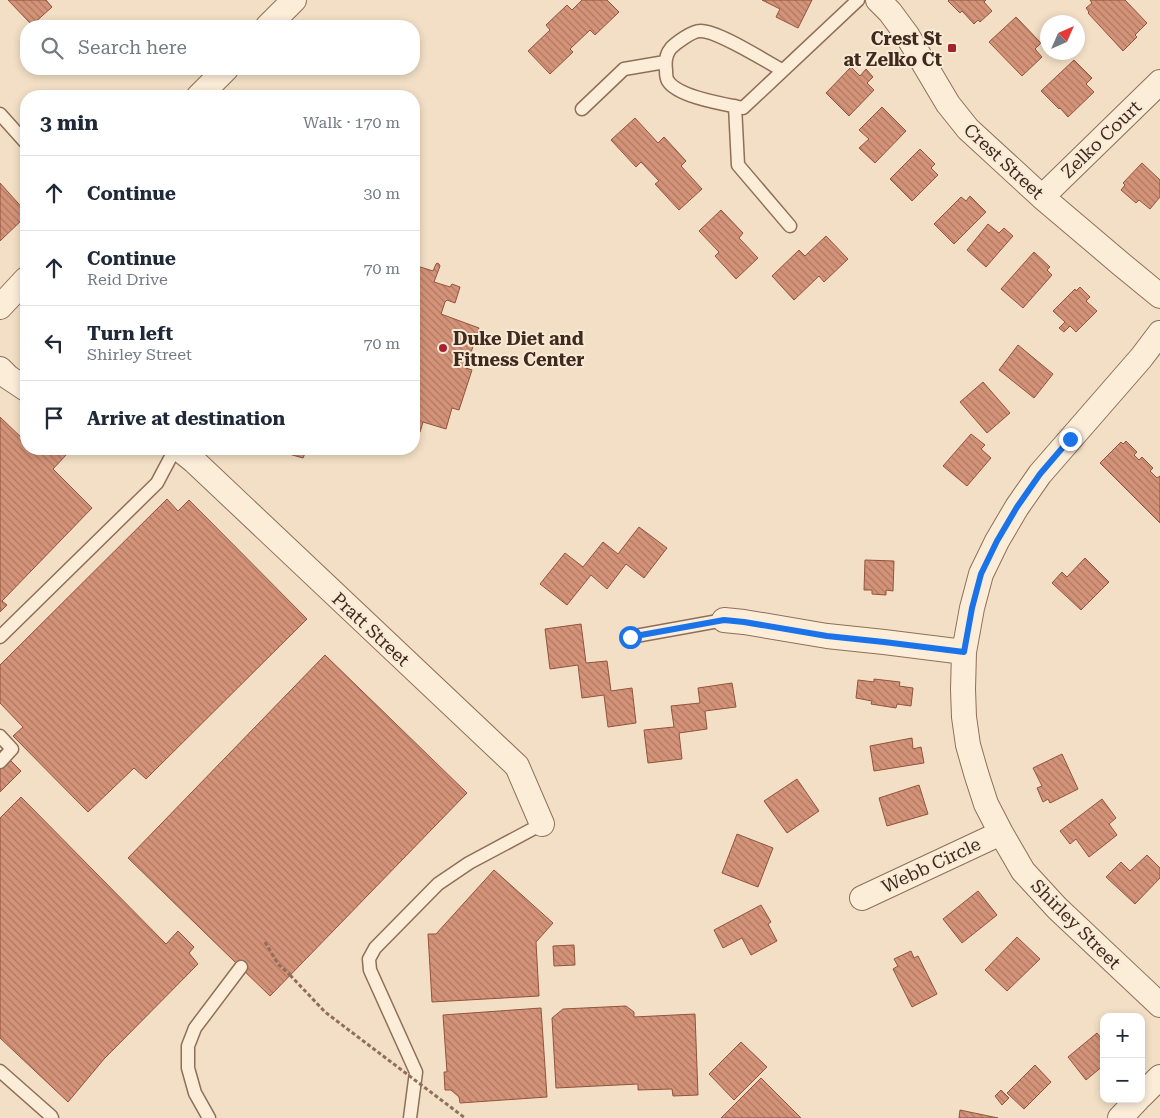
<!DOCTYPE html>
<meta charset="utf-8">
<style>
:root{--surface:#fff;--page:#f6f6f7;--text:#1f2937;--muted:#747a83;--line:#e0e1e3}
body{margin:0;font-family:"Roboto Serif",serif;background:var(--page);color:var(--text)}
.controls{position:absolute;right:15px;bottom:15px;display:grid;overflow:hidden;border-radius:10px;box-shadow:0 2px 8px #0003}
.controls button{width:45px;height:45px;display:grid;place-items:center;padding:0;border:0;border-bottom:1px solid var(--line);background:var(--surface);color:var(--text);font:25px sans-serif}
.compass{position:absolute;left:1040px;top:15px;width:45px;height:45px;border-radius:50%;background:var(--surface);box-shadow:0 2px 8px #0003;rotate:45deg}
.stop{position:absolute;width:15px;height:15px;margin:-11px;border:4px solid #1a73e8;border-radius:50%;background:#fff}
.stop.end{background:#1a73e8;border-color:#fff;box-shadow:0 1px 5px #0008}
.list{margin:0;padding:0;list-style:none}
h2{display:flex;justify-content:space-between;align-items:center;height:65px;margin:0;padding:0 20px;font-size:21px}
h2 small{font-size:16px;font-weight:400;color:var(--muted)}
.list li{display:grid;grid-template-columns:32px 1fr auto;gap:15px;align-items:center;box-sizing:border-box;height:75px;padding:0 20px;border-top:1px solid var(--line)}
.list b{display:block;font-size:19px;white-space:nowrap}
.list p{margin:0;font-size:16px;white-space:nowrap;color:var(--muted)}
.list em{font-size:16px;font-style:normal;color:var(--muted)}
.icon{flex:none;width:28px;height:28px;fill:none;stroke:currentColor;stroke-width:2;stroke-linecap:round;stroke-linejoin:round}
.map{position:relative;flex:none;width:1160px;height:1118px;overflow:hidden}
.search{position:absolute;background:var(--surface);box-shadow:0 2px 8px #0003;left:20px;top:20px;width:400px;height:55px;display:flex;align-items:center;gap:12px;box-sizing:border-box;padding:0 18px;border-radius:20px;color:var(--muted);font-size:19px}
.panel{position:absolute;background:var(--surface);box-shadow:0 2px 8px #0003;left:20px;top:90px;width:400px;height:365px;border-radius:20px}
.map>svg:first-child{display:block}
</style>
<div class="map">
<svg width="1160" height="1118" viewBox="0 0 1160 1118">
<defs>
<pattern id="building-back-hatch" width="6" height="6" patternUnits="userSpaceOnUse" patternTransform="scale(1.25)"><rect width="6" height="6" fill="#d49378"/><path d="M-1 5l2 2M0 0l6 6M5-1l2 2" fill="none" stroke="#ad7862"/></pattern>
</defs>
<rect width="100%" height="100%" fill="#f2dfc5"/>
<path fill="url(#building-back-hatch)" stroke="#91543c" d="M8 0H46L52 7 32 25Z
M582 0H607L619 12 595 35 590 30 570 49 573 52 550 74 528 51 550 30 546 25 567 5 572 10Z
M762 0H812L798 28 776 17 780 9Z
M949 0H986L984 2 992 11 980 22 978 20 974 24 962 11 960 13 948 1Z
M1090 0H1125L1147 23 1135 35 1137 37 1123 51 1088 13 1089 12 1086 8 1092 3Z
M1016 17 1041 43 1035 49 1042 57 1022 76 989 42Z
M1074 60 1092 78 1086 84 1094 92 1068 117 1060 108 1059 109 1041 91Z
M851 67 860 76 866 69 873 77 867 83 874 90 849 116 826 93Z
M882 107 906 131 875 163 859 148 869 139 859 130Z
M635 118 658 143 664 137 686 161 681 166 702 189 679 210 655 184 659 181 641 162 636 167 611 140Z
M920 149 935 164 931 168 938 175 912 201 890 179Z
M1142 163 1160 180V197L1150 209 1139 200 1136 203 1121 190 1125 185 1123 183Z
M0 183 26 212V216L0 241Z
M970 196 986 212 954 244 934 224 961 197 966 201Z
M721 210 743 233 739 238 758 258 736 279 715 256 719 252 699 231Z
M988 224 999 233 1004 228 1013 236 986 267 967 250Z
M826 236 848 259 824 282 819 276 794 300 772 276 799 250 805 256Z
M1034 252 1050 267 1047 270 1052 275 1023 308 1001 289Z
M437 263 439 264 440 266 434 282 450 287 452 284 460 287 455 303 447 300 445 302 441 314 479 328 466 368 472 370 459 410 452 408 446 429 423 422 420 432 414 430V265L433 271 436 264Z
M1080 287 1090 297 1086 301 1097 311 1076 332 1070 326 1064 332 1059 328 1065 322 1053 311 1075 289 1076 291Z
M1018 345 1053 374 1034 398 999 370Z
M983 382 1010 413 987 433 960 402Z
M0 417 26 442V449H61L67 454 53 469 92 508 2 601 7 605 0 612Z
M971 434 985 445 981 449 991 458 967 486 943 466Z
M1126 441 1137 452 1134 455 1139 460 1142 457 1153 468 1150 471 1157 478 1160 476V523L1100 463 1121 442 1123 444Z
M275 449H307L303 458 275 450Z
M167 499 178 511 189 500 307 619 146 779 134 768 88 812 13 736 23 727 0 703V665Z
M639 527 667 548 644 578 626 564 607 589 591 575 567 605 540 584 565 553 583 567 603 542 618 554Z
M1085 558 1109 582 1081 610 1052 583 1062 572 1067 577Z
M865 560 894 561 893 591 886 590V595L872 594V590H864Z
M581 624 586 663 607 661 611 691 632 688 636 723 608 727 604 695 582 698 578 665 550 669 545 629Z
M325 655 467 793 270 996 128 858Z
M874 679 900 682 899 686 913 688 911 706 897 704 896 708 871 704 872 701 856 698 858 680 874 682Z
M732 683 736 707 705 711 707 729 679 733 682 759 648 763 644 730 674 727 671 706 700 703 698 688Z
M912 738 913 749 921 747 924 763 874 771 870 746Z
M0 750 21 771 0 792Z
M1062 754 1078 789 1050 803 1048 799 1043 802 1037 788 1042 786 1033 768Z
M797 779 819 811 787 833 764 801Z
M919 785 928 814 887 826 879 798Z
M21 797 166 944 178 931 194 947 189 953 198 964 104 1059 68 1102 0 1038V818Z
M1102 799 1116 818 1109 824 1117 835 1089 857 1076 839 1070 844 1060 831Z
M737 834 773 848 758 887 722 873Z
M1147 855 1160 868V878L1135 904 1106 877 1121 862 1130 871Z
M494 870 553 923 536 942 539 996 432 1002 428 934H436Z
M978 891 997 915 962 943 943 919Z
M761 905 771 922 768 924 777 941 751 955 742 938 723 948 714 930Z
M1017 937 1040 959 1007 991 985 970Z
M574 945 575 965 554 966 553 946Z
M911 951 914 958 918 956 937 994 912 1007 893 969 898 966 894 959Z
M626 1006 634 1012V1017L695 1014 698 1095 673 1096 672 1089 638 1090V1084L556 1088 552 1018 563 1009Z
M541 1008 547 1097 460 1103 459 1097 451 1090H445L444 1072H447L443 1015Z
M1097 1033 1104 1042V1065L1086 1080 1068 1057Z
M741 1042 767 1067 734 1100 709 1074Z
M1035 1065 1051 1082 1024 1109 1007 1093Z
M761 1078 801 1118H721Z
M1001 1090 1009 1098 1002 1105 995 1096Z
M960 1110 998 1118H959Z"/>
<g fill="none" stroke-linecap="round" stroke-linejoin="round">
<defs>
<path id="lane" d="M782 70C765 61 717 30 700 31 692 31 676 43 671 48 666 54 665 63 666 70 666 73 666 78 668 81 678 97 724 104 743 108L858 0
M735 106 738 165 790 226
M582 109 624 69 665 62
M0 114 26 143
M0 637 157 483 175 449
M630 637 724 620
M0 736 12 749 0 762
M0 1071 51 1116 52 1118
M209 1118 195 1093 188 1068V1046L195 1028 241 967
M410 1118 416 1072 370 970 369 959 375 948 438 884 469 863 542 824"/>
<path id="street" d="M878 0 890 12 907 35 948 104 968 129 1042 197 1121 264 1160 296
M268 26 294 0
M199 96 226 69
M1042 197 1160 82
M0 307 26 279
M1160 333 1141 358 1040 474 1017 507 997 541 981 574 972 608 964 652 963 689 964 717 968 745 976 773 986 804 1001 833 1023 871 1057 908 1160 1005
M0 369 8 377 26 389
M179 449 194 461 517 766 542 824
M724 620 744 622 827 636 884 642 964 652
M862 898 1001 833
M1141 1096 1160 1077
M1120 1118 1138 1099"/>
</defs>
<use href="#lane" stroke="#8f6f59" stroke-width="15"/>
<use href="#street" stroke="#8f6f59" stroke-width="26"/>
<path stroke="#8f6f59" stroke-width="3" stroke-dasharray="4 2.5" stroke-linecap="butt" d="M265 942 278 964 290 975"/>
<use href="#lane" stroke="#fcedd9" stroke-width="12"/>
<use href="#street" stroke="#fcedd9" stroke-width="24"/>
<path stroke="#8f6f59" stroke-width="3" stroke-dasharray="4 2.5" stroke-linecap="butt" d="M290 975 325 1012 465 1118"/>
</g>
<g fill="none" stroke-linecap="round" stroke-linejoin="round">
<path stroke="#1a73e8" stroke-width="6" d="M630 637 724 620 744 622 827 636 884 642 964 652 972 608 981 574 997 541 1017 507 1040 474 1070 439"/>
</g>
<g fill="#a42333" stroke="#f9ead5" stroke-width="2">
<rect x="947" y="43" width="10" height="10" rx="2.5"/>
<circle cx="443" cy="348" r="5"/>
</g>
<g text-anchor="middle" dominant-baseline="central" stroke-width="4" stroke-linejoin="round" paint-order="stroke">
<g font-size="18" font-weight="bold" fill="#3e2a1e" stroke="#f9ead5" text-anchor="end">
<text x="942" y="38">Crest St<tspan x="942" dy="21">at Zelko Ct</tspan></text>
<text x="453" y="338" text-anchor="start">Duke Diet and<tspan x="453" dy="21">Fitness Center</tspan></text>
</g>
<g font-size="18" fill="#3e2a1e" stroke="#f9ead5">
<text transform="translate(1101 139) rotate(-44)">Zelko Court</text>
<text transform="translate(1004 161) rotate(43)">Crest Street</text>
<text transform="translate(371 629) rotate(43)">Pratt Street</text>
<text transform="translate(931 865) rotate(-25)">Webb Circle</text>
<text transform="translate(1076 924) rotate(45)">Shirley Street</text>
</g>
</g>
</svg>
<div class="controls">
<button>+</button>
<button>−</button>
</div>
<svg class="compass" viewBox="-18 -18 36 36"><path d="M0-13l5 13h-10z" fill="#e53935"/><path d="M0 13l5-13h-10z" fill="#747a83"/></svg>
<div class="stop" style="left:630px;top:637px"></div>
<div class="stop end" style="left:1070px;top:439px"></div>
<div class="search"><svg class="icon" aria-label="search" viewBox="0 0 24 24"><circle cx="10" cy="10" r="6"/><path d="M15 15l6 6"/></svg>Search here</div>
<section class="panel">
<h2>3 min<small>Walk · 170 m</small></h2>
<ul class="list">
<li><svg class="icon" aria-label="ahead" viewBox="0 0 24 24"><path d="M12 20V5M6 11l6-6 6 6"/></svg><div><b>Continue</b></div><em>30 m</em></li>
<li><svg class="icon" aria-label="ahead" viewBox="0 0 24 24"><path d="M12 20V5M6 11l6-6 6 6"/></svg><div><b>Continue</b><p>Reid Drive</p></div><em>70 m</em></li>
<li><svg class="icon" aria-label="left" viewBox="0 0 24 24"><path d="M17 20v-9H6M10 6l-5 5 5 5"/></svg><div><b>Turn left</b><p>Shirley Street</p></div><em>70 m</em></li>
<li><svg class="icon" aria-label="arrive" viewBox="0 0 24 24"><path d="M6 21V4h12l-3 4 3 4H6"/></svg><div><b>Arrive at destination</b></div></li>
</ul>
</section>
</div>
